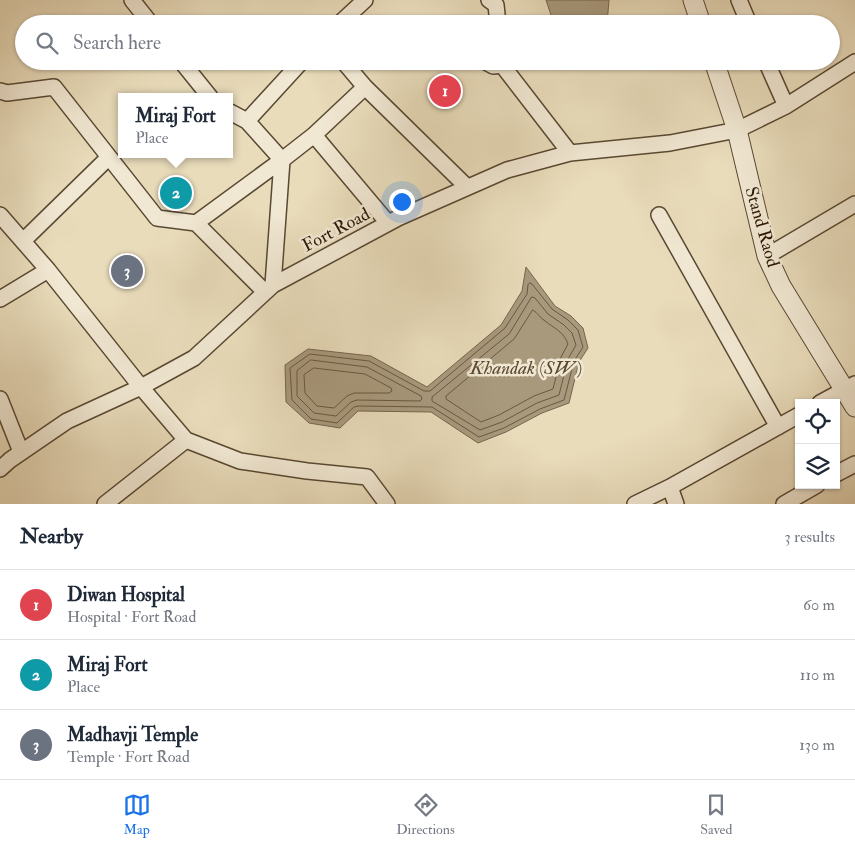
<!DOCTYPE html>
<meta charset="utf-8">
<style>
:root{--surface:#fff;--page:#f2f2f3;--text:#1f2937;--muted:#747a83;--line:#e0e1e3;--accent:#1a73e8}
body{margin:0;font-family:"IM FELL Double Pica",serif;background:var(--page);color:var(--text)}
.controls{position:absolute;right:15px;bottom:15px;display:grid;overflow:hidden;border-radius:0px;box-shadow:0 1px 4px #0004}
.controls button{width:45px;height:45px;display:grid;place-items:center;padding:0;border:0;border-bottom:1px solid var(--line);background:var(--surface);color:var(--text);font:25px sans-serif}
.you{position:absolute;left:401px;top:201px;width:18px;height:18px;margin:-12px;border:4px solid #fff;border-radius:50%;background:#1a73e8;box-shadow:0 0 0 8px #1a73e833}
.badge{display:grid;place-items:center;width:32px;height:32px;border-radius:50%;background:var(--accent);color:#fff;font-size:16px;font-weight:700}
.pin{position:absolute;translate:-50% -50%;border:2px solid #fff;box-shadow:0 1px 5px #0006}
.popup{position:absolute;left:118px;top:93px;width:115px;height:65px;box-sizing:border-box;display:grid;place-content:center;border-radius:0px;background:var(--surface);filter:drop-shadow(0 1px 4px #0005);font-size:16px;white-space:nowrap;color:var(--muted)}
.popup b{font-size:19px;color:var(--text)}
.popup::after{content:'';position:absolute;left:50%;top:100%;margin-left:-10px;border:10px solid transparent;border-top-color:var(--surface)}
.list{margin:0;padding:0;list-style:none}
h2{display:flex;justify-content:space-between;align-items:center;height:65px;margin:0;padding:0 20px;font-size:21px}
h2 small{font-size:16px;font-weight:400;color:var(--muted)}
.list li{display:grid;grid-template-columns:32px 1fr auto;gap:15px;align-items:center;box-sizing:border-box;height:70px;padding:0 20px;border-top:1px solid var(--line)}
.list b{display:block;font-size:19px;white-space:nowrap}
.list p{margin:0;font-size:16px;white-space:nowrap;color:var(--muted)}
.list em{font-size:16px;font-style:normal;color:var(--muted)}
.icon{flex:none;width:28px;height:28px;fill:none;stroke:currentColor;stroke-width:2;stroke-linecap:round;stroke-linejoin:round}
.map{position:relative;flex:none;width:855px;height:504px;overflow:hidden}
.search{position:absolute;background:var(--surface);box-shadow:0 1px 4px #0004;left:15px;right:15px;top:15px;height:55px;display:flex;align-items:center;gap:12px;box-sizing:border-box;padding:0 18px;border-radius:28px;color:var(--muted);font-size:19px}
.sheet{height:275px;background:var(--surface)}
nav{display:flex;justify-content:space-around;align-items:center;box-sizing:border-box;height:70px;border-top:1px solid var(--line);background:var(--surface);font-size:14px;color:var(--muted)}
nav a{display:grid;justify-items:center;gap:2px}
nav .on{color:var(--accent)}
.map>svg:first-child{display:block}
</style>
<div class="map">
<svg width="855" height="504" viewBox="0 0 855 504">
<rect width="100%" height="100%" fill="#e9dcbb"/>
<filter id="stains"><feTurbulence type="fractalNoise" baseFrequency=".004" numOctaves="4"/><feColorMatrix values="0 0 0 0 .2 0 0 0 0 .09 0 0 0 0 .02 0 0 0 .5 -.17"/></filter>
<radialGradient id="worn" r=".72"><stop offset=".6" stop-color="#630" stop-opacity="0"/><stop offset="1" stop-color="#630" stop-opacity=".3"/></radialGradient>
<path fill="#a8997d" stroke="#75654d" d="M546 0H609L607 24H554Z
M526 267 555 306 571 316 583 328 588 348 579 362 569 403 542 413 506 432 478 443 431 412 358 411 340 428 309 423 286 402 285 365 308 349 371 356 427 387 501 325 522 291Z"/>
<g fill="none" stroke-linecap="round" stroke-linejoin="round">
<path stroke="#685840" stroke-width="1" d="M530 283 532 284 552 309 568 320 578 330 583 347 574 361 564 400 540 409 504 428 479 437 432 407 358 406 354 407 337 423 311 419 292 400 290 368 310 354 369 361 424 391H430L505 328 527 294 528 285Z
M532 297 535 298 548 314 564 325 572 333 576 345 568 359 559 395 537 403 502 422 480 430 432 401V397L509 334Z
M533 310C538 313 540 318 545 321 554 328 564 332 568 344L561 357 553 389 534 396 499 415 481 422 446 399V396L514 339Z
M311 360 367 367 421 396 422 399 420 401 357 400 351 402 336 416 314 413 297 396V371Z
M314 368 365 374 391 388 392 391 389 393H354L347 396 334 408 317 406 305 393 304 375Z"/>
<defs>
<path id="minor" d="M132 0 151 24
M489 0 496 5 498 24
M739 0 749 24
M339 24 365 0
M181 61 210 97
M343 61 365 87 467 187
M484 61 493 66 502 65
M502 61V65L570 153
M766 61 786 106
M0 91 7 93 54 87 157 218 196 223
M230 112 247 121 282 160 273 285
M247 121 302 61
M314 135 388 223
M0 215 48 270 141 387 186 440 240 461 307 471 367 477 387 504
M659 215 778 427
M23 241 109 157
M767 256 855 204
M265 292 196 223 282 160 314 135 365 87
M0 299 48 270
M0 399 21 452
M820 403 855 384
M0 469 10 460 67 421 141 387 194 358 273 285 398 218 507 170 570 153 670 143 737 130 786 106 855 62
M836 474 855 464
M670 487 676 504
M105 504 186 440
M635 504 670 487 799 415
M784 504 817 485"/>
<path id="tertiary" d="M693 0 701 24
M714 61 737 130 767 256 781 286 855 407"/>
</defs>
<use href="#minor" stroke="#594832" stroke-width="18"/>
<use href="#tertiary" stroke="#594832" stroke-width="21"/>
<use href="#minor" stroke="#f1e8d3" stroke-width="15"/>
<use href="#tertiary" stroke="#f1e8d3" stroke-width="19"/>
</g>
<g text-anchor="middle" dominant-baseline="central" stroke-width="5" stroke-linejoin="round" paint-order="stroke">
<g font-size="18" fill="#291604" stroke="#f1e8d3">
<text transform="translate(762 227) rotate(74)">Stand Raod</text>
<text transform="translate(336 230) rotate(-28)">Fort Road</text>
</g>
<g font-size="19" font-style="italic" fill="#5c4a34" stroke="#f1e8d3">
<text x="526" y="368">Khandak (SW)</text>
</g>
</g>
<rect width="100%" height="100%" filter="url(#stains)"/>
<rect width="100%" height="100%" fill="url(#worn)"/>
</svg>
<div class="controls">
<button><svg class="icon" aria-label="locate" viewBox="0 0 24 24"><circle cx="12" cy="12" r="6"/><path d="M12 2v4M12 18v4M2 12h4M18 12h4"/></svg></button>
<button><svg class="icon" aria-label="layers" viewBox="0 0 24 24"><path d="M12 4l9 5-9 5-9-5zM3 14l9 5 9-5"/></svg></button>
</div>
<div class="you"></div>
<div class="pin badge" style="left:445px;top:91px;background:#e0444e">1</div>
<div class="pin badge" style="left:176px;top:193px;background:#0f9aa8">2</div>
<div class="popup"><b>Miraj Fort</b>Place</div>
<div class="pin badge" style="left:127px;top:271px;background:#6b7280">3</div>
<div class="search"><svg class="icon" aria-label="search" viewBox="0 0 24 24"><circle cx="10" cy="10" r="6"/><path d="M15 15l6 6"/></svg>Search here</div>
</div>
<section class="sheet">
<h2>Nearby<small>3 results</small></h2>
<ul class="list">
<li><span class="badge" style="background:#e0444e">1</span><div><b>Diwan Hospital</b><p>Hospital · Fort Road</p></div><em>60 m</em></li>
<li><span class="badge" style="background:#0f9aa8">2</span><div><b>Miraj Fort</b><p>Place</p></div><em>110 m</em></li>
<li><span class="badge" style="background:#6b7280">3</span><div><b>Madhavji Temple</b><p>Temple · Fort Road</p></div><em>130 m</em></li>
</ul>
</section>
<nav>
<a class="on"><svg class="icon" aria-label="map" viewBox="0 0 24 24"><path d="M3 6l6-2 6 2 6-2v14l-6 2-6-2-6 2zM9 4v14M15 6v14"/></svg>Map</a>
<a><svg class="icon" aria-label="directions" viewBox="0 0 24 24"><path d="M12 3l9 9-9 9-9-9zM9 14v-3h6M13 9l2 2-2 2"/></svg>Directions</a>
<a><svg class="icon" aria-label="saved" viewBox="0 0 24 24"><path d="M7 4h10v16l-5-4-5 4z"/></svg>Saved</a>
</nav>
